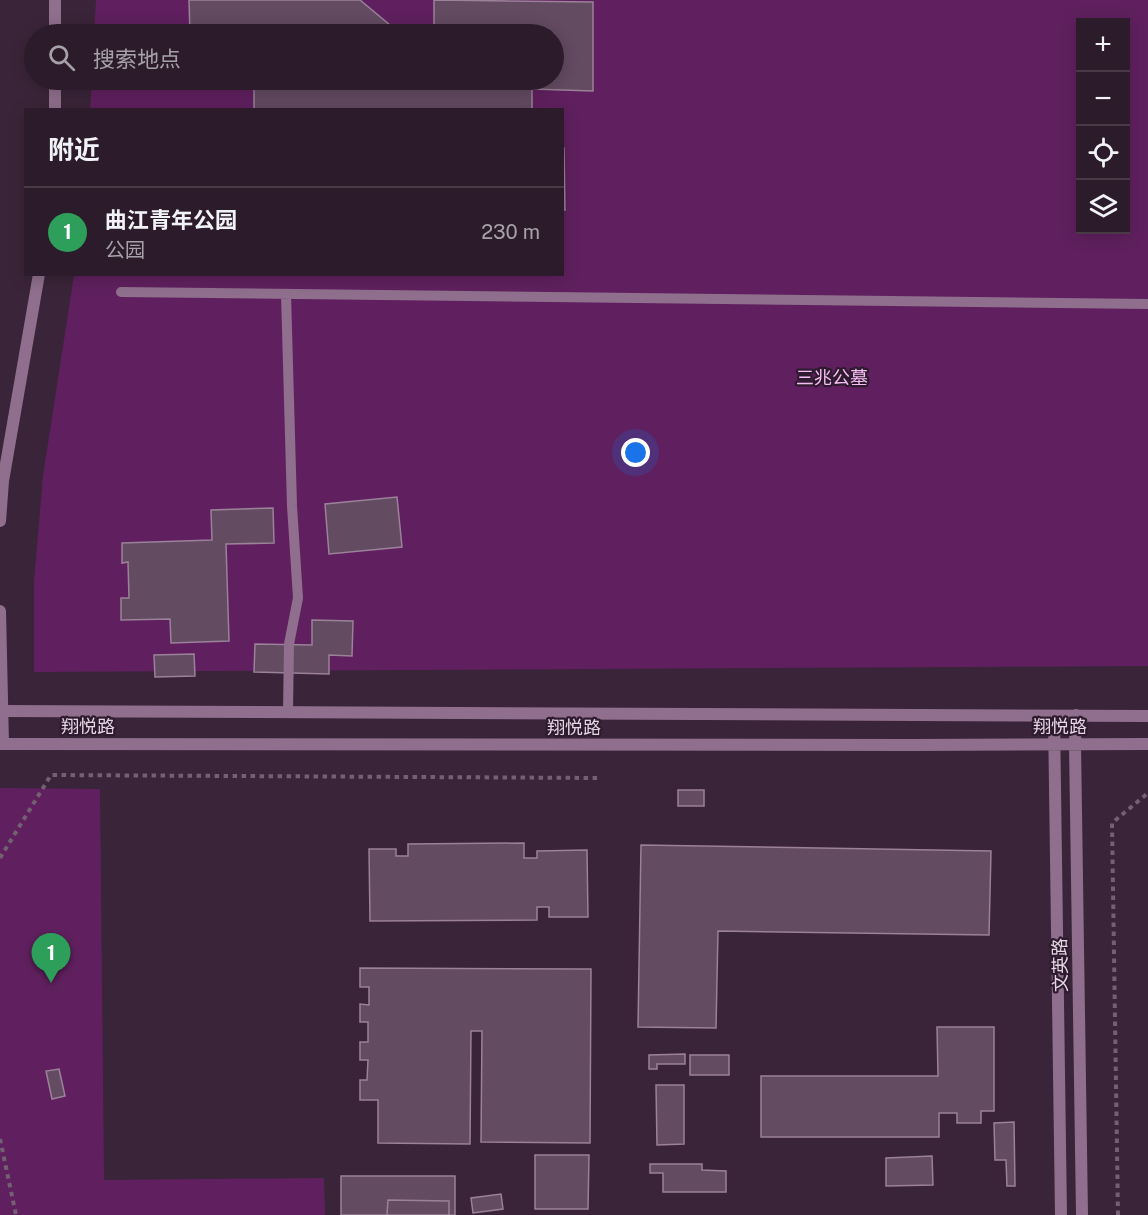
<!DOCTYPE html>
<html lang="zh">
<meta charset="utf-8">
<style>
:root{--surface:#2c1b2b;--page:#342433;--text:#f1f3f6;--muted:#a6a1a9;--line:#483947;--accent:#f489f0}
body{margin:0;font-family:"Public Sans","Noto Sans SC",sans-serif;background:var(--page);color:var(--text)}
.controls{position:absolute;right:18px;top:18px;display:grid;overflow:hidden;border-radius:0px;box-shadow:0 3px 15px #0003}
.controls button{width:54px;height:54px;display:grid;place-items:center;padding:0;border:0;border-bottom:2px solid var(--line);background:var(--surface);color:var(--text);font:30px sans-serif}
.you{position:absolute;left:636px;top:453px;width:21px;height:21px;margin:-15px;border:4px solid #fff;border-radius:50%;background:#1a73e8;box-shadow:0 0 0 9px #1a73e833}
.badge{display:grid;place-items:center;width:39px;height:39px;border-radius:50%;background:var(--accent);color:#fff;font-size:20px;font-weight:700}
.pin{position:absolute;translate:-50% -50px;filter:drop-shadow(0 2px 3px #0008)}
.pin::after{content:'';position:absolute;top:32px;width:21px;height:18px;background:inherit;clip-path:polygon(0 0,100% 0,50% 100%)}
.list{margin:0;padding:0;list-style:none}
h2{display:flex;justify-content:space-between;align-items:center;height:78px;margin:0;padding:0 24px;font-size:26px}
h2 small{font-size:20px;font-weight:400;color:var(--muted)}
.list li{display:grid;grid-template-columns:39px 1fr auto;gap:18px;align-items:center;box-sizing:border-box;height:90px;padding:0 24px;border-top:2px solid var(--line)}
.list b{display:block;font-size:22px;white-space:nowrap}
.list p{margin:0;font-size:20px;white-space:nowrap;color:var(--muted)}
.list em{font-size:20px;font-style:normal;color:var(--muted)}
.icon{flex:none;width:33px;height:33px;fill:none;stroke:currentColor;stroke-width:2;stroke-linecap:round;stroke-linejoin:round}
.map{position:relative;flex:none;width:1148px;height:1215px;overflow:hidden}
.search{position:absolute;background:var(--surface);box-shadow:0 3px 15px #0003;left:24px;top:24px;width:540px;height:66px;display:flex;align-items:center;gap:15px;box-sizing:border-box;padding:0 21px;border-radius:33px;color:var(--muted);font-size:22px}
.panel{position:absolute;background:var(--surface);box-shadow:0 3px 15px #0003;left:24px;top:108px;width:540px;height:168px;border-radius:0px}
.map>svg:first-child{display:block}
</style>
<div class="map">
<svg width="1148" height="1215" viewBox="0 0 1148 1215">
<rect width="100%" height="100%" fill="#3a2439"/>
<path fill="#60205f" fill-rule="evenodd" d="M96 0H1148V666L34 672V582L43 476 74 275 562 274V110L90 109 92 80H554V34H94ZM1080 22H1126V230H1080Z
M0 788 100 789 104 1180 324 1178 325 1215H0Z"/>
<path fill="#634b62" stroke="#9b8199" stroke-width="1.5" d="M189 0H360L390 25 434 27V0L593 2V91L532 89V110H254V89L233 80H554V34H190Z
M562 147 564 148 565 210H562Z
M397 497 402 547 329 554 325 504Z
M273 508 274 543 226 544 229 641 171 643 170 619 121 620V598H129L128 562 122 563V543L212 540 211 510Z
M312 620 353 621 352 656 329 655V674L254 672 255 644 312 645Z
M194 654 195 676 155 677 154 655Z
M678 790H704V806H678Z
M524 843V858H537V851L587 850 588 917H549V907H537V920L370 921 369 849H396V856H408V844Z
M641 845 991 851 989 935 718 931 716 1028 638 1027Z
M360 968 591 969 590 1143 481 1142 482 1031H471L470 1144 378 1143V1100H360V1080H367L368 1060H360V1042H368V1022H360V1004L369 1005V987H360Z
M937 1027H994V1111H981V1123H957V1113H939V1137H761V1076H938Z
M685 1054V1064H657V1069H649V1055Z
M690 1055H729V1075H690Z
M59 1069 65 1096 52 1099 46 1071Z
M656 1085H684V1144L657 1145Z
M1014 1122 1015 1186H1007L1006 1160H995L994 1123Z
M535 1155H589L588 1209H535Z
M932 1156 933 1185 886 1186V1158Z
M650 1164H702V1170L726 1171V1192H663V1173H650Z
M341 1176H455V1215H449V1201L388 1200 387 1215H341Z
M501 1194 503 1209 473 1213 471 1198Z
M388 1200 449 1201V1215H387Z"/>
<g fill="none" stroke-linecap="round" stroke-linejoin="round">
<path stroke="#736072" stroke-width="4" stroke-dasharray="4.5 4.5" stroke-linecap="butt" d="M0 858 51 775 599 778
M0 1139 16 1215
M1118 1215 1112 823 1148 793"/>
<path stroke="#8f6f8d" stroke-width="10" d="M121 292 1148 304
M286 294 292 506 298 598 289 644 288 712"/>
<path stroke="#8f6f8d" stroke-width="12" d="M55 0V34
M55 80V110
M0 521 3 481 39 274
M0 611 3 744"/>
<path stroke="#8f6f8d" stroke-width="12" d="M0 711 1148 716
M1076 715 1075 744 1082 1215
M1054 716 1061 1215
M0 744 910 745 1148 744"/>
</g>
<g text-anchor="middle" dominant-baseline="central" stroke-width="4.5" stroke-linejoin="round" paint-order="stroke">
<g font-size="18" fill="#f7bef4" stroke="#2f1b2f">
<text x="832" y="377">三兆公墓</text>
</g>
<g font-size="18" fill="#e5d7e4" stroke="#2f1b2f">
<text x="88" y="726">翔悦路</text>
<text x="1060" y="726">翔悦路</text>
<text x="574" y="727">翔悦路</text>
<text transform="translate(1060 965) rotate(-91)">文英路</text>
</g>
</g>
</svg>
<div class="controls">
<button>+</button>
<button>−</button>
<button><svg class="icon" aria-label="locate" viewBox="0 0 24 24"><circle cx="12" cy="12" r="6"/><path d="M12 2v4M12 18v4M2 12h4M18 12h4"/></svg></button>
<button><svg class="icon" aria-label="layers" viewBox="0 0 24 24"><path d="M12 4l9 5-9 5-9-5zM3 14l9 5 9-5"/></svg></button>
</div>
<div class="you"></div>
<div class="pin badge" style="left:51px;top:983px;background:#2e9e5b">1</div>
<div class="search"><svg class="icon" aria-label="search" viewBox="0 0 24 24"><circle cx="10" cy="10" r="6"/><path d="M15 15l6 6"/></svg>搜索地点</div>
<section class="panel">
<h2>附近<small></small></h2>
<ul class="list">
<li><span class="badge" style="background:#2e9e5b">1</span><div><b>曲江青年公园</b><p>公园</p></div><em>230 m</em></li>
</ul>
</section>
</div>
